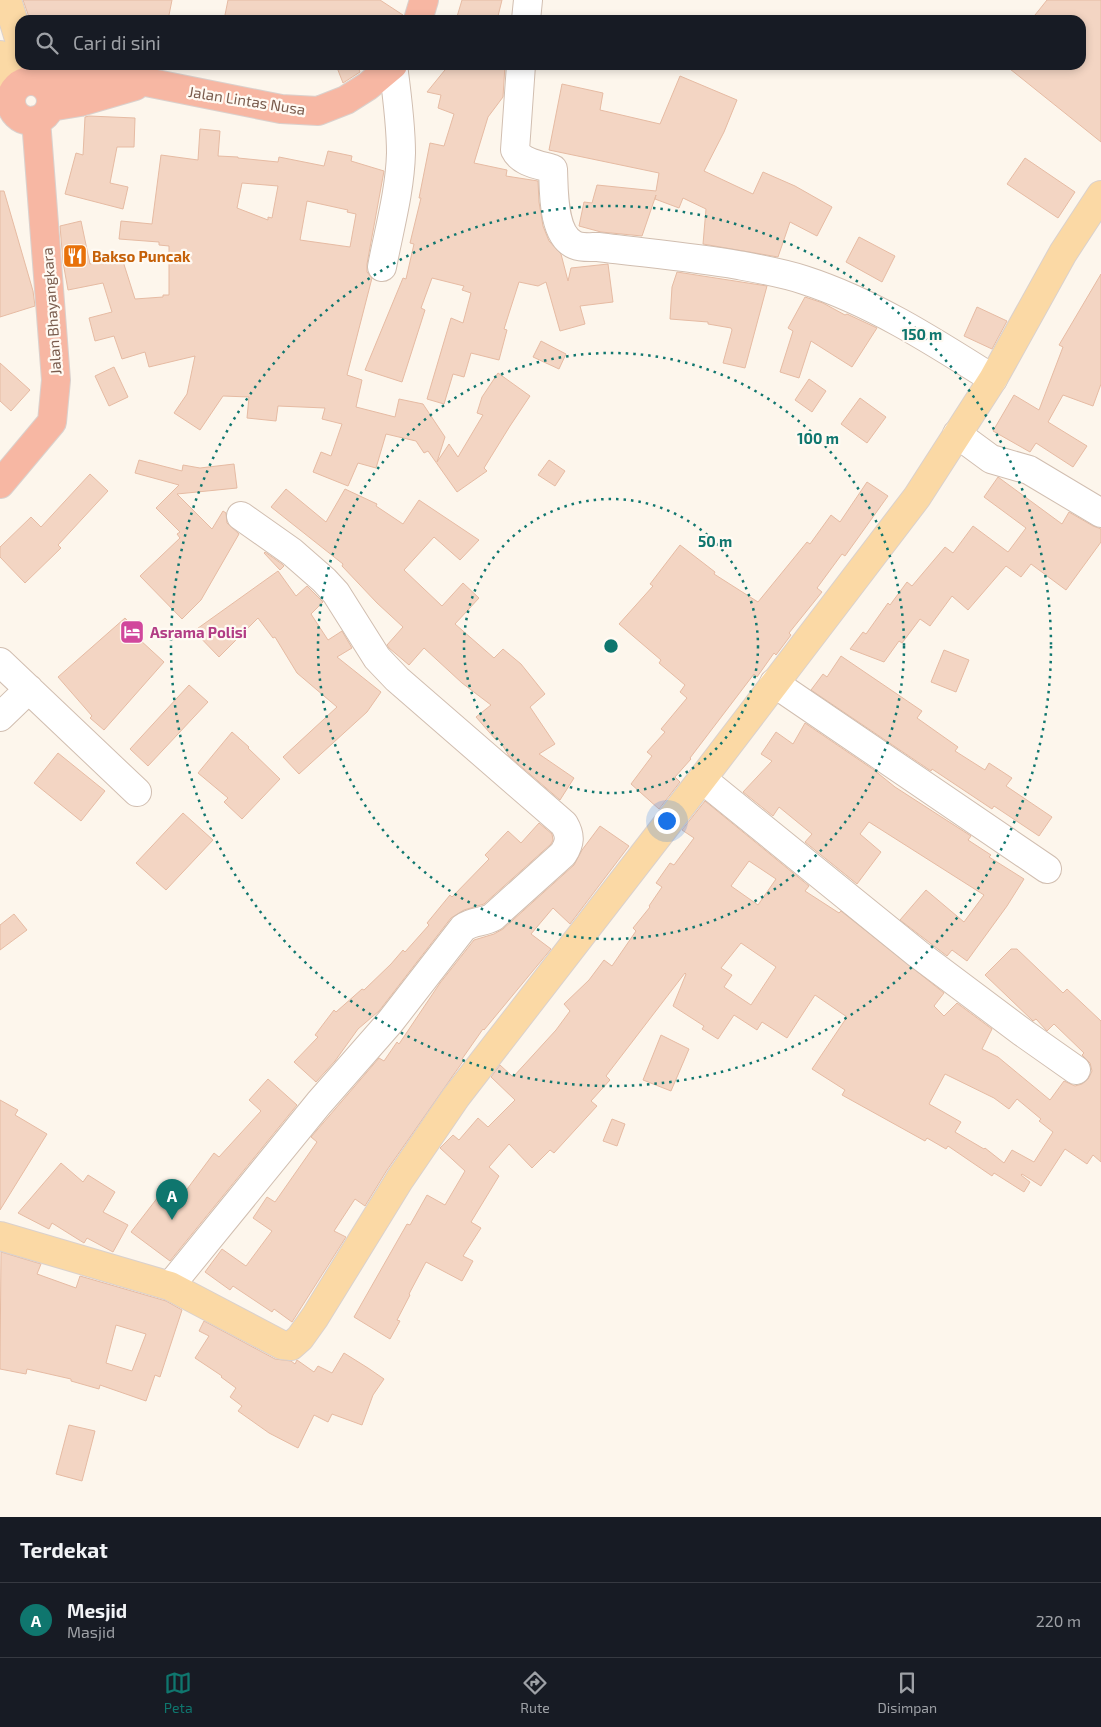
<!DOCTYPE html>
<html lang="id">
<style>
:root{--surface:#171b24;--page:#242831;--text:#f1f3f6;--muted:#9ea1a6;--line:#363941;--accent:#0f766e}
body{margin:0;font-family:"Exo 2",sans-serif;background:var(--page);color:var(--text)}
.you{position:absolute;left:666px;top:820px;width:18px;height:18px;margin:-12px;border:4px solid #fff;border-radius:50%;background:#1a73e8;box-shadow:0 0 0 8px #1a73e833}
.badge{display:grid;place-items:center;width:32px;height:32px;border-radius:50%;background:var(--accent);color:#fff;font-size:16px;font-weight:700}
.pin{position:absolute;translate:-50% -41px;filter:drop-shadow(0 1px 2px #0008)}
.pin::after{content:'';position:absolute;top:26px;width:18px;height:15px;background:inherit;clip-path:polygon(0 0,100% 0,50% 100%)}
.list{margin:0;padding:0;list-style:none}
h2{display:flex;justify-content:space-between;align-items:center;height:65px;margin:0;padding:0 20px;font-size:21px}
h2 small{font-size:16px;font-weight:400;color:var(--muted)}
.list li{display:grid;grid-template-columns:32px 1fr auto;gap:15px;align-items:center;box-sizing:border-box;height:75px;padding:0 20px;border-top:1px solid var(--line)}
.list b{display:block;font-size:19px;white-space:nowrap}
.list p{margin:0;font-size:16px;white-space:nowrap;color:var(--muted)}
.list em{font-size:16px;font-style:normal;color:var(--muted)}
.icon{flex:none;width:28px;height:28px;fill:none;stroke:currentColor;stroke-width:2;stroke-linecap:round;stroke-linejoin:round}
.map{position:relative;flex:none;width:1101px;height:1517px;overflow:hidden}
.search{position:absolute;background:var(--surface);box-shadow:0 2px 8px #0003;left:15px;right:15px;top:15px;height:55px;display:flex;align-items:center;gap:12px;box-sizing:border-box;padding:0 18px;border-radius:15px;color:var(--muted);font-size:19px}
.sheet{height:140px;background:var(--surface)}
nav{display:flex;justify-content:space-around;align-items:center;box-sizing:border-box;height:70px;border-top:1px solid var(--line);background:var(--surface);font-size:14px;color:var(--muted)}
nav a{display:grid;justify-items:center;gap:2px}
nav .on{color:var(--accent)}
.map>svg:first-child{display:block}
</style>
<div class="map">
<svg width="1101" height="1517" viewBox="0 0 1101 1517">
<rect width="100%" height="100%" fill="#fdf6ec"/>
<path fill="#f3d5c3" stroke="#e6bba3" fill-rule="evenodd" d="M23 0H172L168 20H30Z
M228 0H380L403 15V20H224Z
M462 0H502L497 20H456Z
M1047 0H1101V142L1005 65H1081V20H1031Z
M336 65H357L360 72 343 83Z
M449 65H505L503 97 488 117 474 163 507 170 506 176 538 181 539 202 543 226 549 241 561 254 568 281 571 268 608 264 613 302 580 306 585 324 560 331 546 282 538 286 519 282 504 329 507 330 499 360 471 353 464 377 453 374 444 404 427 399 451 318 463 323 471 293 462 290 464 286 432 278 421 308 425 310 402 382 365 370 403 278 406 279 414 244 410 243 421 198H419L430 143 444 146 454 114 438 108 441 95 427 92Z
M680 76 737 100 724 132 704 171 753 194 763 172 795 186 832 207 817 236 790 222 778 257 703 244 706 209 683 198 679 208 655 199 656 195 642 236 601 232 579 226 584 202 592 203 597 185 656 191 659 173 549 150 562 84 603 93 600 110 660 124Z
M89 116 135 118 134 147H117L110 183 128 187 123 209 65 194 76 153 83 155 85 117Z
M200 129 220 131 218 156 238 157V158L278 162 279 157 324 166 328 151 352 156 351 161 384 171 367 264V272L372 278 347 375 362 380 356 407 395 417 399 399 423 404 445 437 437 462 449 444 458 457 483 415 477 413 482 397 498 373 530 396 510 426 484 468 487 471 457 492 428 451 424 453 416 441 386 434 376 468 358 463 348 486 313 472 321 452 331 456 342 424 322 419 325 408 278 406 276 421 247 418 249 397 223 396 200 430 174 413 187 394 195 356 149 367 145 352 122 359 114 336 95 341 89 318 112 312 103 283 68 290 63 262 60 226 81 221 90 264 121 255 135 299 163 297V295H169V246L159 245V242L119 239 121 221 152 224 161 155 198 160ZM242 183 278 186 272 218 268 217V220L237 208ZM307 201 348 210 347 212 356 214 350 247 300 240Z
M1025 158 1075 192 1058 218 1007 184Z
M0 191H4L33 291 35 306 0 317Z
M859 237 895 256 882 282 846 262Z
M677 272 767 286 745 368 723 363 732 330 731 328 708 324V322L670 319 672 287Z
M1101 274V384L1093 406 1063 395 1048 422 1087 446 1073 467 1036 443 1030 452 993 431 1014 395 1039 410 1063 347 1059 345Z
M805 297 823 303 845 315 847 314 877 328 852 367 811 341 799 378 780 372 793 331 788 328Z
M977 307 1007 321 992 349 964 336Z
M541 341 566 354 559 369 533 357Z
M0 363 30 390 11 411 0 401Z
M114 367 128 397 109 406 95 376Z
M809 379 826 391 812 412 795 400Z
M860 398 886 417 867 443 841 424Z
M139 460 182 471 183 465 200 468 234 464 237 488 177 494 212 529 223 511 226 513 227 523 239 534 201 600 182 619 140 576 180 538 177 534 180 532 156 508 179 485 135 473Z
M549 460 565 471 555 486 538 475Z
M90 474 108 491 58 545 61 548 25 583 0 557V547L31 517 41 527Z
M998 477 1062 524 1069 512 1093 526 1101 529V542L1066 590 1031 564 1021 577 1006 566 968 610 952 596 930 626 920 619 902 643 899 641 884 662 850 649 863 632 866 634 888 603 890 605 907 582 912 586 945 547 953 553 973 526 1008 552 1026 528 984 497Z
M867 482 888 496 845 556 842 554 817 588 822 592 789 633 791 635 776 655 774 653 757 677 754 674 690 758 691 759 675 777 680 782 659 809 631 784 652 756 647 752 665 732 661 729 687 698 680 692 685 685 659 663 661 660 619 624 653 586 650 584 680 545 715 572 714 574 758 602 807 542 810 544 831 515 840 522Z
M286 489 326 522 345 489 377 504 376 506 403 524 419 500 479 540 460 560 434 537 404 570 442 606 463 583 479 598 455 624 494 658 503 649 521 664 545 694 530 707 555 744 539 754 574 778 560 800 509 756 498 738 496 740 476 717 491 705 462 683 424 648 409 665 389 648 387 645 403 627 377 603 342 566 343 564 271 507Z
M265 552 282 564 284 566 280 570 264 553Z
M278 571 296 596 307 586 323 602 311 614 328 640 342 631 352 648 337 657 381 692 367 712 299 774 283 757 337 707 297 673 275 637 273 638 258 618 219 657 194 631Z
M125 618 142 636 139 639 164 662 104 730 90 718 92 716 58 677Z
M944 650 969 660 956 692 931 682Z
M841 656 922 711 917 718 958 747 955 751 985 770 989 763 1012 778 1006 786 1052 817 1039 836 994 806 992 809 932 769 931 771 811 690 823 674 827 677Z
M189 685 208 702 148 766 130 749Z
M805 723 874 770 895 787 971 836 968 840 991 855 989 857 1024 879 1007 906 967 961 952 950 947 956 900 920 926 890 964 922 984 895 869 822 860 834 881 852 857 884 805 842 812 834 779 807 773 816 743 792 772 761 761 754 776 732 793 744Z
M232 732 249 747 248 748 280 779 242 819 224 802 228 798 198 773Z
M58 753 105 791 81 821 34 783Z
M705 801 809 886 805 891 839 913 841 911 944 993 934 1006 944 1016 957 1003 992 1029 982 1049 998 1057 1050 1100 1064 1081 1075 1086 1082 1084 1088 1079 1092 1071 1090 1063 1082 1055 1084 1053 1054 1024 1047 1031 1036 1019 1033 1021 985 975 1011 949H1017L1063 993 1067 989 1101 1021V1162L1093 1155 1087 1164 1065 1149 1041 1186 1022 1174 1021 1175 1030 1182 1024 1192 994 1173 992 1176 948 1146 946 1149 927 1138 925 1141 842 1095 845 1090 812 1069 847 1017 815 995 787 1038 762 1022 757 1030 734 1015 718 1039 702 1029 704 1026 673 1006 686 974 685 973 606 1076 610 1080 591 1101 597 1106 554 1153 550 1150 532 1168 509 1144 489 1167 499 1176 471 1222 481 1228 463 1256 473 1261 462 1281 426 1262 409 1294 410 1295 397 1320 400 1321 390 1339 354 1317 407 1224 410 1225 427 1195 445 1205 465 1171 440 1148 453 1135 459 1140 478 1118 488 1127 515 1100 491 1077 500 1065 513 1077 556 1030 570 1011 564 1004 589 980 604 960 612 966 636 931 633 928 650 907 649 906 662 887 656 883 670 863 674 865 694 838 682 830ZM749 861 776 879 758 905 731 886ZM741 943 776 967 751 1005 724 987 732 975 721 968ZM945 1074 994 1098 1009 1109 1017 1099 1041 1119 1039 1121 1053 1132 1034 1162 1012 1150 1004 1163 985 1148 984 1149 955 1132 961 1122 929 1104Z
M183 813 213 840 166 890 136 863Z
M539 823 552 834 553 840 551 844 484 904 464 910 451 918 379 1011 358 1029 335 1061 316 1082 294 1062 318 1037 315 1035 334 1010 336 1012 362 989 364 990 391 964 403 950 405 952 429 925 427 923 450 895 452 897 489 859 485 855 508 831 521 843Z
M600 826 629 846 570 924 553 908 531 934 551 949 484 1030 483 1029 462 1059 464 1060 454 1074 387 1170 365 1206 355 1199 334 1231 346 1237 292 1322 274 1309 272 1312 233 1286 230 1290 205 1272 222 1249 246 1266 272 1231 253 1218 267 1197 275 1202 317 1142 311 1137 379 1058 384 1061 397 1042 399 1044 440 983 474 940 494 934 503 929 574 865 582 850Z
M14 914 27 930 0 950V925Z
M661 1035 689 1049 671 1091 643 1080Z
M268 1079 297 1105 170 1261 131 1232 165 1188 179 1200 214 1153 219 1157 261 1111 249 1100Z
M0 1100 18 1110 15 1115 47 1134 0 1210Z
M612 1119 625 1124 617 1146 603 1141Z
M61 1163 83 1182 88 1175 115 1192 103 1212 128 1225 113 1252 87 1238 84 1243 52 1223 49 1229 18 1213Z
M1 1252 41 1264 37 1274 76 1288 80 1276 166 1301 182 1310 160 1377 155 1375 146 1401 100 1385 99 1389 71 1381V1379L27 1369 26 1374 0 1369ZM116 1325 146 1334 132 1371 106 1363Z
M204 1321 275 1359 291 1361 295 1364 297 1360 314 1372 318 1366 332 1373 344 1353 368 1368 384 1379 373 1395 362 1425 332 1414 328 1422 314 1415 298 1448 269 1433 238 1411 242 1406 230 1397 236 1388 221 1377 222 1376 195 1358 209 1336 199 1331Z
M69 1425 95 1431 82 1481 56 1474Z"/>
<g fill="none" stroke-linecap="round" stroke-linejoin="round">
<defs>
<path id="minor" d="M526 20 528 0
M521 65 515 150C521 163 541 165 553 169 554 190 552 235 575 245 582 248 590 247 598 247 645 253 691 257 738 265 760 269 783 273 804 280 872 302 933 341 993 379
M382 267C389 230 400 191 401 153 401 124 397 95 393 65
M957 434 991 459 1029 470 1101 513
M0 662 137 792
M774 683 1047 869
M0 717 29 689
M702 779 918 954 1022 1032 1076 1070
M170 1286 319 1103 390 1022 463 928C473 920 483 923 493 917L563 854C570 843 571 836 564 824L397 679 377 658 336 593 324 580 292 552 241 516"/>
<path id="major" d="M7 0 20 42
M0 55 13 91
M27 65 32 80
M0 1236 170 1286 282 1345 291 1346 300 1338 315 1317 400 1179 456 1097 702 779 917 497 993 379 1063 253 1101 195"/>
<path id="highway" d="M418 20 424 0
M11 101a20 20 0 1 1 40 0a20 20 0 1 1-40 0Z
M41 83 53 78 62 77H121L281 109 318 111 346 100 368 86 393 65
M50 107 80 102 135 86
M0 484 52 422 56 380 36 120"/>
</defs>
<use href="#minor" stroke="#d1beb0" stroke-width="30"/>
<use href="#major" stroke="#dad1cd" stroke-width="30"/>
<use href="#highway" stroke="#dad1cd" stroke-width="30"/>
<use href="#minor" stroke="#fff" stroke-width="28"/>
<use href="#major" stroke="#fbd9a5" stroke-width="28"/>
<use href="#highway" stroke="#f7b7a3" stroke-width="28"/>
</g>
<g fill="none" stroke="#0f766e" stroke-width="2.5" stroke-dasharray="2.5 5">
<circle cx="611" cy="646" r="147"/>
<circle cx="611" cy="646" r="293"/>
<circle cx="611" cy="646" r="440"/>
</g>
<defs>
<symbol id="restaurant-square" viewBox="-11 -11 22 22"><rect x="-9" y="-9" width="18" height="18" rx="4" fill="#e8710a" stroke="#fffaf3"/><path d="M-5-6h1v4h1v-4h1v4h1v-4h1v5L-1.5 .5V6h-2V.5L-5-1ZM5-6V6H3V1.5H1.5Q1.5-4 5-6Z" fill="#fff"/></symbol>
<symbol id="hotel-square" viewBox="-11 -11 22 22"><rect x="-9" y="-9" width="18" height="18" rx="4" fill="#d1479c" stroke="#fffaf3"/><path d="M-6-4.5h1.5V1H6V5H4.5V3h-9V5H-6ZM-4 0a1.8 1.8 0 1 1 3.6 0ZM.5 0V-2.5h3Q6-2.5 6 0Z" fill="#fff"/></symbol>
</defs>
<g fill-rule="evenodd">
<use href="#restaurant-square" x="61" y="242" width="28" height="28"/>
<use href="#hotel-square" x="118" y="618" width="28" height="28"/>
</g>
<g text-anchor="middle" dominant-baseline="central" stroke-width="4.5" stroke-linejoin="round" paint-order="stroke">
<g font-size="15" fill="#7a5c4d" stroke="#fffaf3">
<text transform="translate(247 100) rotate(9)">Jalan Lintas Nusa</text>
<text transform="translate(51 311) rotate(-94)">Jalan Bhayangkara</text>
</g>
<g font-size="15" font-weight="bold" fill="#c56008" stroke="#fffaf3" text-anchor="start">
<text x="92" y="256">Bakso Puncak</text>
</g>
<g font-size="15" font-weight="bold" fill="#b23c85" stroke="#fffaf3" text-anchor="start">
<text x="150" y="632">Asrama Polisi</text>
</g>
</g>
<circle cx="611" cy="646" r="8" fill="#0f766e" stroke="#fffaf3" stroke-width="2.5"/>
<g font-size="15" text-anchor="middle" font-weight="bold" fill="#0f766e" stroke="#fffaf3" stroke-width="4.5" stroke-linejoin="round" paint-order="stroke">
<text x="922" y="340">150 m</text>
<text x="818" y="444">100 m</text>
<text x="715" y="547">50 m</text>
</g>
</svg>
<div class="you"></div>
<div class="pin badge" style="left:172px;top:1220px">A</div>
<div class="search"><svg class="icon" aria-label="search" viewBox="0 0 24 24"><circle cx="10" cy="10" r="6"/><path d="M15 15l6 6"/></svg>Cari di sini</div>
</div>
<section class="sheet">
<h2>Terdekat<small></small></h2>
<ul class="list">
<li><span class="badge">A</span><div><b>Mesjid</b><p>Masjid</p></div><em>220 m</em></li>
</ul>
</section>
<nav>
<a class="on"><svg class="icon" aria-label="map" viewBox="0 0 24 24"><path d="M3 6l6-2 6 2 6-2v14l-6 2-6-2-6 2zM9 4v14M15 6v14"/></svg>Peta</a>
<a><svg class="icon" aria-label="directions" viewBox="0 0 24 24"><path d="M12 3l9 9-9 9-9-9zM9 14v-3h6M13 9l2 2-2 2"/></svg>Rute</a>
<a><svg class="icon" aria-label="saved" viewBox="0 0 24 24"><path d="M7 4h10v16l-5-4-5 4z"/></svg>Disimpan</a>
</nav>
